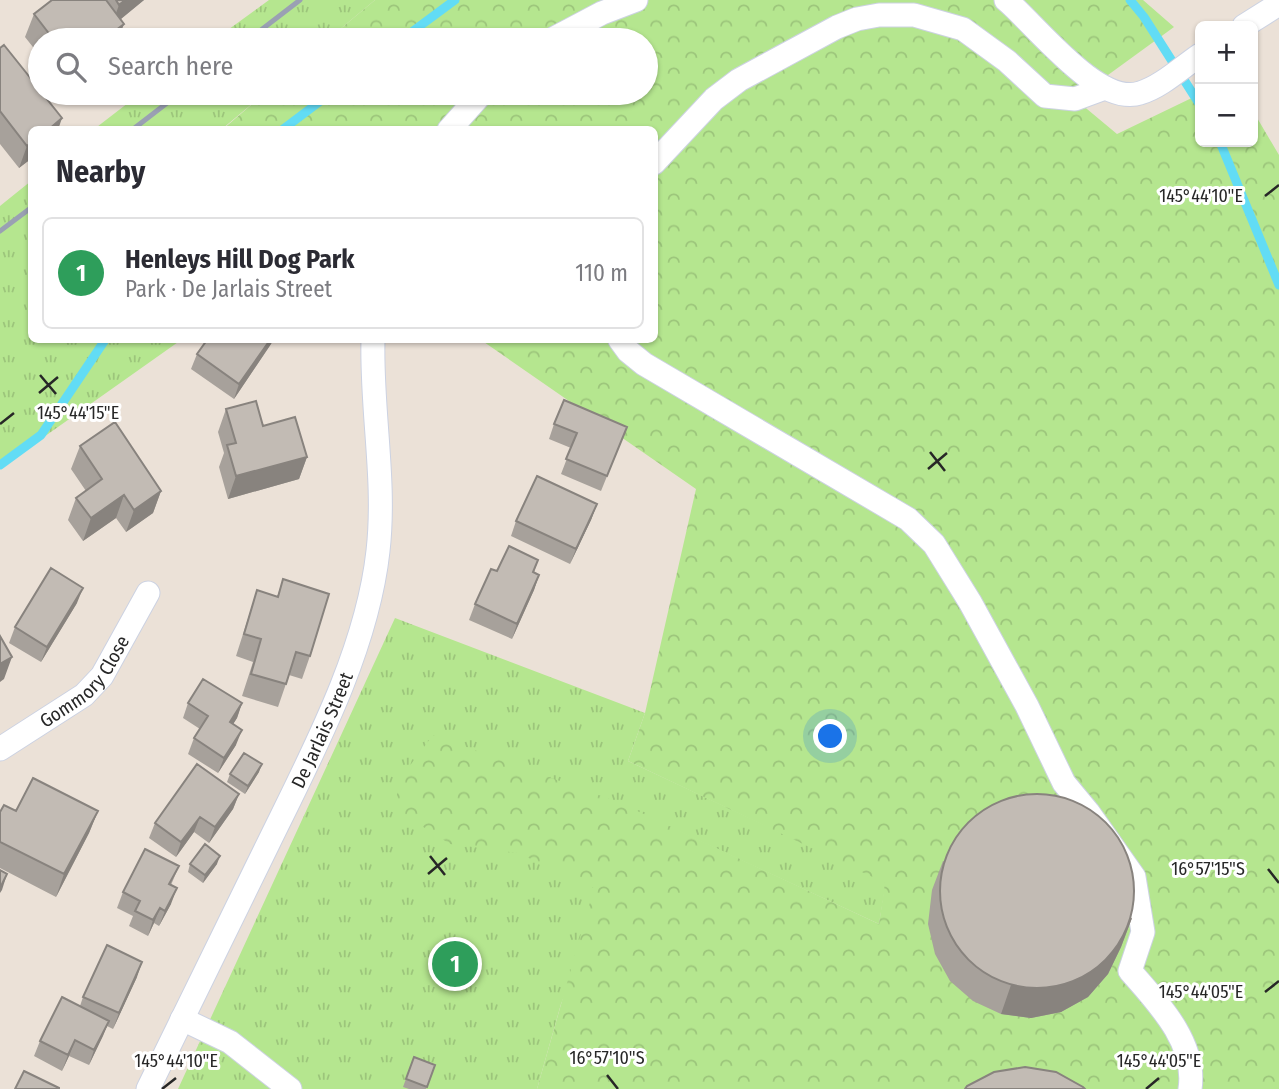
<!DOCTYPE html>
<meta charset="utf-8">
<style>
:root{--surface:#fff;--page:#f2f2f3;--text:#2b2b33;--muted:#7c7c81;--line:#e1e1e2;--accent:#306aff}
body{margin:0;font-family:"Fira Sans Condensed",sans-serif;background:var(--page);color:var(--text)}
.controls{position:absolute;right:21px;top:21px;display:grid;overflow:hidden;border-radius:10px;box-shadow:0 2px 5px #0004}
.controls button{width:63px;height:63px;display:grid;place-items:center;padding:0;border:0;border-bottom:2px solid var(--line);background:var(--surface);color:var(--text);font:35px sans-serif}
.you{position:absolute;left:831px;top:737px;width:24px;height:24px;margin:-18px;border:5px solid #fff;border-radius:50%;background:#1a73e8;box-shadow:0 0 0 10px #1a73e833}
.badge{display:grid;place-items:center;width:46px;height:46px;border-radius:50%;background:var(--accent);color:#fff;font-size:23px;font-weight:700}
.pin{position:absolute;translate:-50% -50%;border:4px solid #fff;box-shadow:0 2px 7px #0006}
.list{margin:0;padding:0;list-style:none}
h2{display:flex;justify-content:space-between;align-items:center;height:91px;margin:0;padding:0 28px;font-size:30px}
h2 small{font-size:23px;font-weight:400;color:var(--muted)}
.list li{display:grid;grid-template-columns:46px 1fr auto;gap:21px;align-items:center;box-sizing:border-box;height:112px;margin:0 14px 14px;padding:0 14px;border:2px solid var(--line);border-radius:10px}
.list b{display:block;font-size:26px;white-space:nowrap}
.list p{margin:0;font-size:23px;white-space:nowrap;color:var(--muted)}
.list em{font-size:23px;font-style:normal;color:var(--muted)}
.icon{flex:none;width:38px;height:38px;fill:none;stroke:currentColor;stroke-width:2;stroke-linecap:round;stroke-linejoin:round}
.map{position:relative;flex:none;width:1279px;height:1089px;overflow:hidden}
.search{position:absolute;background:var(--surface);box-shadow:0 2px 5px #0004;left:28px;top:28px;width:630px;height:77px;display:flex;align-items:center;gap:18px;box-sizing:border-box;padding:0 24px;border-radius:38px;color:var(--muted);font-size:26px}
.panel{position:absolute;background:var(--surface);box-shadow:0 2px 5px #0004;left:28px;top:126px;width:630px;height:217px;border-radius:10px}
.map>svg:first-child{display:block}
</style>
<div class="map">
<svg width="1279" height="1089" viewBox="0 0 1279 1089">
<defs>
<pattern id="grass-tufts" width="24" height="20" patternUnits="userSpaceOnUse" patternTransform="scale(1.75)"><rect width="24" height="20" fill="#b5e68f"/><path d="M3 7l-1-3M5 7V3M7 7l1-3M15 17l-1-3M17 17v-4M19 17l1-3" fill="none" stroke="#9cc57b"/></pattern>
<pattern id="forest-crowns" width="20" height="18" patternUnits="userSpaceOnUse" patternTransform="scale(1.75)"><rect width="20" height="18" fill="#b5e68f"/><path d="M2 6a3 3 0 1 1 6 0M12 15a3 3 0 1 1 6 0" fill="none" stroke="#9cc57b"/></pattern>
</defs>
<rect width="100%" height="100%" fill="#ebe1d7"/>
<path fill="url(#grass-tufts)" d="M269 0H375L327 40H214Z
M141 93H265L222 129 93 130Z
M31 181 32 340H181L0 468V206Z
M395 618 645 713 628 761 886 882 879 924 618 803 581 953 561 1004 537 1089H178Z"/>
<path fill="url(#forest-crowns)" d="M375 0H1143L1174 27 1075 99 1117 134 1200 94V142H1253V111L1279 155V1089H537L594 888 518 853 450 844 395 809 399 780 433 735 618 802 879 924 885 883 628 761 645 713 696 489 481 340H654V130H222L265 93H646V40H327Z"/>
<g fill="none" stroke-linecap="round" stroke-linejoin="round">
<path stroke="#62dcf5" stroke-width="9" d="M1130 0 1144 17 1200 105
M401 40 455 0
M282 130 331 93
M1220 142 1279 285
M0 465 41 435 105 340"/>
<defs>
<g id="minor">
<path d="M1006 0C1036 25 1098 107 1140 93 1161 87 1182 67 1200 55"/>
<path d="M1244 26 1279 4"/>
<path d="M551 40 602 13 636 0"/>
<path d="M449 130 482 93"/>
<path d="M654 163 714 99 739 80 837 27 857 19 879 15H914L963 29 1007 61 1045 96 1075 99 1105 88"/>
<path d="M620 340 628 351 644 364 908 519 934 544 970 602 1027 706 1064 783 1088 812 1134 877 1143 932 1130 971C1158 1003 1197 1043 1190 1089"/>
<path id="s1" d="M0 749 84 695 102 676 148 593"/>
<path d="M182 1019 230 1042 290 1089"/>
<path id="s2" d="M148 1089C188 1007 229 924 269 842 313 752 367 651 378 551 386 480 371 410 373 340"/>
</g>
</defs>
<use href="#minor" stroke="#ccd2e2" stroke-width="25"/>
<use href="#minor" stroke="#fff" stroke-width="23"/>
<path stroke="#9aa0b3" stroke-width="5" d="M248 40 300 0
M132 130 180 93
M0 231 32 207"/>
</g>
<path fill="#a7a19b" d="M52 0H144L121 19 118 40H40V56L25 37 34 14Z
M0 48 32 158 19 168 0 144Z
M207 340H273L271 344 234 399 191 369 197 354Z
M226 409 263 426 307 457 299 479 228 499 219 467 224 453 218 432Z
M554 424 627 427 601 491 561 474 571 448 549 439Z
M80 446 161 491 153 513 126 532 116 518 83 541 68 520 76 498 86 491 71 469Z
M597 504 591 520 570 564 511 536 516 521Z
M538 560 534 572 539 575 534 590 512 639 469 620 475 604 497 571Z
M283 579 310 656 302 679 289 675 278 707 242 696 253 662 236 656 257 590 277 597Z
M77 603 41 662 9 643 15 627Z
M188 703H242L237 718 233 724 236 745 218 773 188 754 194 738 200 729 183 718Z
M259 772 245 794 227 782 230 774Z
M239 794 233 809 209 843 194 832 176 857 149 838 155 823Z
M16 811H98L89 833 56 897 0 868V812Z
M943 861 1132 918 1121 947 1108 974 1088 997 1061 1012 1031 1018 1001 1014 973 1001 950 981 935 954 928 924 932 890Z
M190 864H217L203 883 188 872Z
M179 866 171 885V904L159 926 154 923 148 936 129 926 133 916 117 908 123 892Z
M137 977 113 1029 107 1026 89 1065 69 1056 62 1071 34 1056 40 1041 80 1006 83 997Z
M414 1057 435 1065 426 1089H409L403 1087Z"/>
<path fill="#88837e" d="M125 0H144L111 27 119 5Z
M124 24 118 40H103Z
M62 118 58 130H48Z
M32 142V158L19 168 27 146Z
M270 340H273L271 344 234 399 239 384Z
M307 457 299 479 228 499 236 476Z
M161 491 153 513 126 532 134 510Z
M124 495 116 518 83 541 91 518Z
M597 504 591 520 570 564 576 549Z
M539 575 534 590 512 639 517 624Z
M83 588 77 603 41 662 47 647Z
M12 657 4 679 0 682V664Z
M242 703 237 718 225 737 230 722Z
M242 730 236 745 218 773 224 758Z
M262 764 259 772 245 794 248 786Z
M239 794 233 809 209 843 215 827Z
M98 811 89 833 56 897 64 874Z
M200 817 194 832 176 857 181 842Z
M220 856 217 864 203 883 205 875Z
M7 874 2 890 0 893V888Z
M177 888 171 904 159 926 165 911Z
M160 908 154 923 148 936 153 920Z
M1132 918 1121 947 1108 974 1088 997 1061 1012 1031 1018 1001 1014 1011 985Z
M142 962 137 977 113 1029 119 1013Z
M109 1021 103 1036 89 1065 94 1050Z
M75 1040 69 1056 62 1071 68 1055Z"/>
<path fill="#c2bbb4" stroke="#88837e" stroke-width="2" d="M52 0H106L124 24 103 40H54L34 14Z
M116 0H125L119 5Z
M4 45 40 90V93H42L62 118 48 130H32V142L27 146 0 111V48Z
M207 340H270L239 384 197 354Z
M564 400 627 427 607 476 566 459 577 433 554 424Z
M256 401 263 426 295 417 307 457 236 476 227 445 236 443 226 409Z
M115 422 161 491 134 510 124 495 91 518 76 498 102 479 80 446Z
M537 476 597 504 576 549 516 521Z
M509 546 538 560 533 572 539 575 517 624 475 604 491 569 497 571Z
M51 568 83 588 47 647 15 627Z
M283 579 329 594 310 656 296 652 286 684 251 674 261 639 244 634 257 590 278 597Z
M0 636 12 657 0 664Z
M203 679 242 703 230 722 242 730 224 758 194 738 208 716 188 703Z
M244 753 262 764 248 786 230 774Z
M197 764 239 794 215 827 200 817 181 842 155 823Z
M33 778 98 811 64 874 0 842V812L4 805 16 811Z
M940 891a97 97 0 1 1 194 0a97 97 0 1 1-194 0Z
M205 844 220 856 205 875 190 864Z
M145 849 179 866 169 884 177 888 165 911 160 908 153 920 135 911 140 901 123 892Z
M0 870 7 874 0 888Z
M107 945 142 962 119 1013 83 997Z
M62 997 109 1021 94 1050 75 1040 68 1055 40 1041Z
M414 1057 435 1065 427 1087 406 1079Z
M1025 1067 1056 1072 1083 1087 1085 1089H965L967 1086 994 1072Z
M24 1071 59 1088V1089H15Z"/>
<path fill="none" stroke="#272727" stroke-width="2.5" d="M1265 196 1279 185M40 375 56 394M39 393 58 377M0 424 14 413M930 452 945 471M928 469 947 453M430 856 445 875M1268 869 1279 883M428 874 447 858M1265 992 1279 981M607 1075 618 1089M162 1089 176 1078M1146 1089 1159 1078"/>
<g text-anchor="middle" dominant-baseline="central" stroke-width="6" stroke-linejoin="round" paint-order="stroke">
<g font-size="19" fill="#272727" stroke="#fff">
<text stroke="none"><textPath href="#s1" startOffset="110">Gommory Close</textPath></text>
<text stroke="none"><textPath href="#s2" startOffset="399">De Jarlais Street</textPath></text>
</g>
</g>
<g font-size="18" text-anchor="middle" fill="#272727" stroke="#fff" stroke-width="6" stroke-linejoin="round" paint-order="stroke">
<text x="1201" y="202">145°44'10"E</text>
<text x="78" y="419">145°44'15"E</text>
<text x="1208" y="875">16°57'15"S</text>
<text x="1201" y="998">145°44'05"E</text>
<text x="607" y="1064">16°57'10"S</text>
<text x="176" y="1067">145°44'10"E</text>
<text x="1159" y="1067">145°44'05"E</text>
</g>
</svg>
<div class="controls">
<button>+</button>
<button>−</button>
</div>
<div class="you"></div>
<div class="pin badge" style="left:455px;top:964px;background:#2e9e5b">1</div>
<div class="search"><svg class="icon" aria-label="search" viewBox="0 0 24 24"><circle cx="10" cy="10" r="6"/><path d="M15 15l6 6"/></svg>Search here</div>
<section class="panel">
<h2>Nearby<small></small></h2>
<ul class="list">
<li><span class="badge" style="background:#2e9e5b">1</span><div><b>Henleys Hill Dog Park</b><p>Park · De Jarlais Street</p></div><em>110 m</em></li>
</ul>
</section>
</div>
